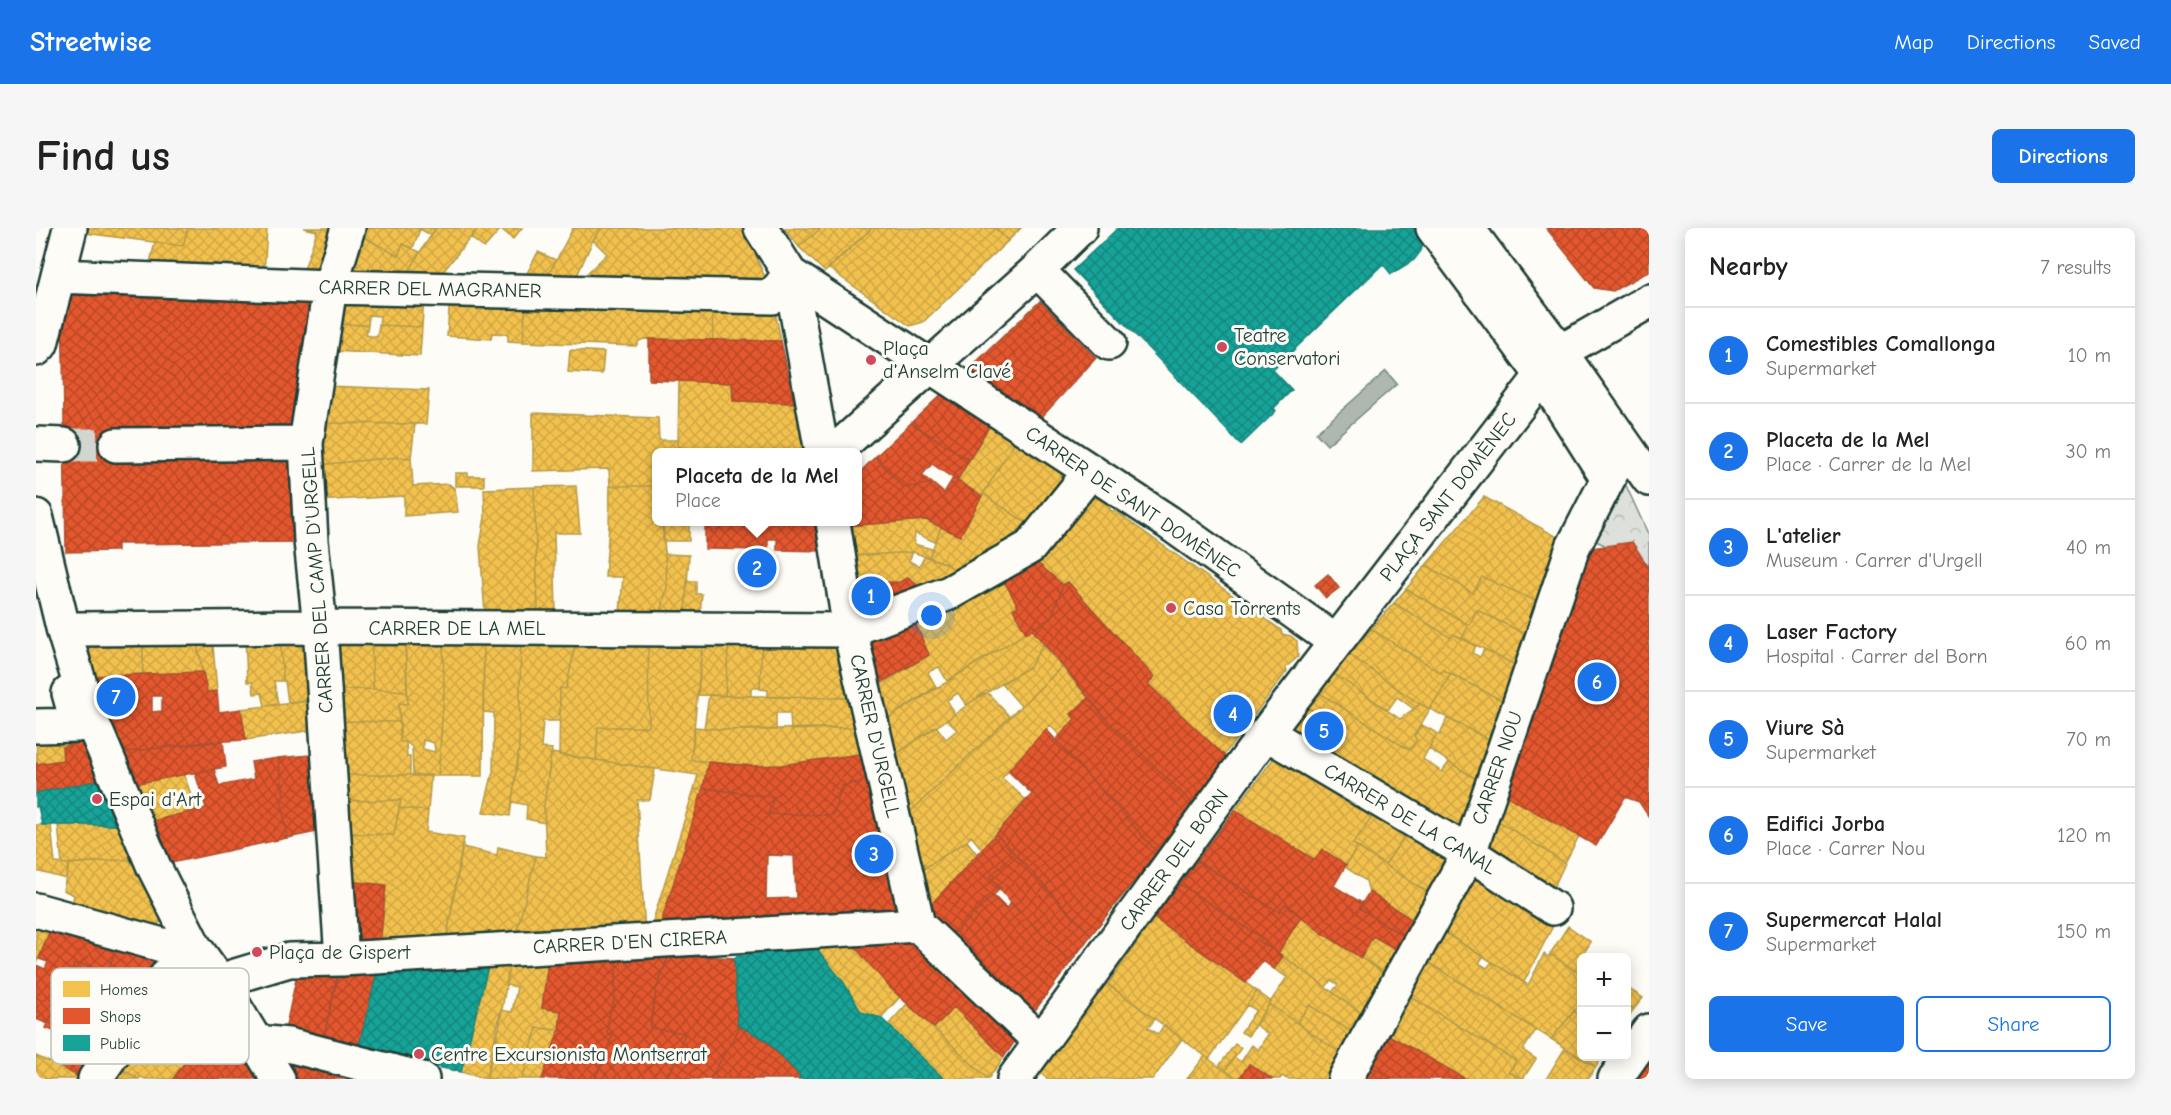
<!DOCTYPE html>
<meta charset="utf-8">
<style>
:root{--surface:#fff;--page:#f6f6f6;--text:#222;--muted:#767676;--line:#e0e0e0;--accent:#1a73e8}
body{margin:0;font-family:"Comic Neue",sans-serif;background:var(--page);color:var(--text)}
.controls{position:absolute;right:18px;bottom:18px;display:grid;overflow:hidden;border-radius:9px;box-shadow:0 3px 15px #0003}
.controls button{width:54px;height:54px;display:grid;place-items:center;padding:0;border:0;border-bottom:2px solid var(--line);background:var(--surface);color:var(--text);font:30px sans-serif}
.you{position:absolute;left:896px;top:388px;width:21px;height:21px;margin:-15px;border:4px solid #fff;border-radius:50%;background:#1a73e8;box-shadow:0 0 0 9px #1a73e833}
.badge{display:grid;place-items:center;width:39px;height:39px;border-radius:50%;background:var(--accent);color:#fff;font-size:20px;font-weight:700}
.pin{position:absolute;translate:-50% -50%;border:3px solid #fff;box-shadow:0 2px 6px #0006}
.popup{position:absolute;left:616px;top:220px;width:210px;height:78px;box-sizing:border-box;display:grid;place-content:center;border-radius:9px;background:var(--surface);filter:drop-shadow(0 2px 4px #0005);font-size:20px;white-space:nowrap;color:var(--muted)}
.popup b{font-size:22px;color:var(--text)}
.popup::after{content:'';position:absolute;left:50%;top:100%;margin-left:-12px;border:12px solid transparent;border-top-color:var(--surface)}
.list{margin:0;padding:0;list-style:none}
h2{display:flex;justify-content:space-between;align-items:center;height:78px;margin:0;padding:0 24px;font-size:26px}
h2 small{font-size:20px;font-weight:400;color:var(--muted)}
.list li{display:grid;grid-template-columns:39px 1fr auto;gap:18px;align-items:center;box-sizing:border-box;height:96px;padding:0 24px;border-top:2px solid var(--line)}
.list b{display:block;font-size:22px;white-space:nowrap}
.list p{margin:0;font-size:20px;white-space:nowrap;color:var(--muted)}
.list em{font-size:20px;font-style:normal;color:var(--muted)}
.actions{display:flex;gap:12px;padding:18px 24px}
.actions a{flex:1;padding:14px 0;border:2px solid var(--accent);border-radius:9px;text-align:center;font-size:21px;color:var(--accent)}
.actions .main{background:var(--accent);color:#fff}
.map{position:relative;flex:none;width:1613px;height:851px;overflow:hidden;border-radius:9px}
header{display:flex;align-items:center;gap:36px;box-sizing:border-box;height:84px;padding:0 30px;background:var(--accent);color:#fff}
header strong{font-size:28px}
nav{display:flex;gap:33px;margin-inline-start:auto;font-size:21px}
.intro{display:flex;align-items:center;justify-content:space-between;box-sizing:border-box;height:144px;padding:0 36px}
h1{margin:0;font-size:42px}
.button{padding:15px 27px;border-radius:9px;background:var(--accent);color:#fff;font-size:21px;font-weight:700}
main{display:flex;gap:36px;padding:0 36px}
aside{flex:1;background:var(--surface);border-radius:9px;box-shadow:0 3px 15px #0003}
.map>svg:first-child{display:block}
</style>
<header>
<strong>Streetwise</strong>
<nav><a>Map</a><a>Directions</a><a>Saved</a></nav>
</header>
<div class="intro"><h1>Find us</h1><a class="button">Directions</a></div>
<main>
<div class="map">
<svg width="1613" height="851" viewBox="0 0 1613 851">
<defs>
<pattern id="forest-crowns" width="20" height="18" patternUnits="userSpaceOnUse" patternTransform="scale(1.5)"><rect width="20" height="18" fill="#dde0db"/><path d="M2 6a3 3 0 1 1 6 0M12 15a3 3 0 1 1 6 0" fill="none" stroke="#bdc1bd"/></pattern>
<pattern id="homes-cross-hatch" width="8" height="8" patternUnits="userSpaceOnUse" patternTransform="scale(1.5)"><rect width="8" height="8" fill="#f2c14e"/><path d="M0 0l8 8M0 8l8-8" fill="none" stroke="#cfa745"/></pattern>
<pattern id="shops-cross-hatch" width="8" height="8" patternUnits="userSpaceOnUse" patternTransform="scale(1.5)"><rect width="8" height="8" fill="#e4572e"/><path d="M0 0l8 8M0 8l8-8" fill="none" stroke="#b84928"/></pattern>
<pattern id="public-cross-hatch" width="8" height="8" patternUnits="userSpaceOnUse" patternTransform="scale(1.5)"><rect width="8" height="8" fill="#17a398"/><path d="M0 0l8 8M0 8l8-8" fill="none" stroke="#14867d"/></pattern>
</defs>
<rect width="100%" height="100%" fill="#fdfcf7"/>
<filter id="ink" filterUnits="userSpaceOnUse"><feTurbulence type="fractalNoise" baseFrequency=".0167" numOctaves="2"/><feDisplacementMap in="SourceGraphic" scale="12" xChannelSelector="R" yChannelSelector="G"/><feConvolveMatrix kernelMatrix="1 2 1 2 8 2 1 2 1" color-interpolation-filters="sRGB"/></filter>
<g filter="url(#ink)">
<path fill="url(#forest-crowns)" stroke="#7e8e88" stroke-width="1.5" d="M1588 253 1613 308V338L1543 305Z"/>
<path fill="#aeb8b1" stroke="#75877f" stroke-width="1.5" d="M1350 143 1361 156 1291 217 1280 205Z"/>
<path fill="url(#homes-cross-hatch)" stroke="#b39946" stroke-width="1.5" fill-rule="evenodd" d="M43 0H152L147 18 42 4Z
M152 0H231L228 46 112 43 119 14 147 18Z
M268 0H302L288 51 265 50 281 3Z
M320 0H382L384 1 377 20 367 16 362 28 319 4Z
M382 0H400L395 7Z
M400 0H442L402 50 369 51 384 24Z
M442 0H486L477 11 465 1 448 20 435 10Z
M537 0H566L557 12 539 52 511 50Z
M566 0H708L733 59 545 51 571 26 557 12Z
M748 0H785L763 19Z
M785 0H836L789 44 763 19Z
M836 0H959L972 13 887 94 874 98 792 40Z
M959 0H985L972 13Z
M319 4 362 28 367 16 384 24 369 51 305 50Z
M502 24 520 32 511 50 488 51Z
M305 67 388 69 386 99 343 97 344 88 333 87 332 97 301 96Z
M414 70 490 71 487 114 472 113V106L456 105 455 111 411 108Z
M490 71 676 77 677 112 608 111 603 113 600 118 487 114Z
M676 77 738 78 745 113 677 112Z
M301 96 332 97 330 107 341 109 343 97 386 99 384 128 297 123Z
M534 122 568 124 566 146 532 144Z
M643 153 696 155 697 173 758 175 768 224H655L642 218Z
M290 158 393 162 390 196 285 195Z
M497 185 622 190 623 212H642V218L655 224H620V258H574L573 241 497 243Z
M956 194 981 210 946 268 921 253Z
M285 195 379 196 375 230 362 229 281 237Z
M981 210 1025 241 1027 261 998 300 947 266Z
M362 229 375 230 377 258 413 256 419 261 422 284 368 288V268L280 273 281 237Z
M419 245H432V248H448V258H419Z
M540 258 544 305H518L520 385H502L498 259Z
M574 258H620V294H627L631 359 625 385H584L587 349H569L573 297Z
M498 259 502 385 449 386 444 318 449 289 448 261Z
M947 266 998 300 925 347 909 335 893 330 905 299 924 308Z
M1448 269 1529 313 1505 375 1446 349 1437 365 1390 337Z
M1061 270 1071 274 1075 283H1079L1245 402 1246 406 1255 408 1261 413 1262 429 1250 439 1251 443 1188 527 1112 456 1118 449 1032 354 1027 357 998 332 1039 287H1042V281L1051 271Z
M890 292 905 299 899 314 879 305 878 316 896 321 893 330 877 324 815 328 809 298Z
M627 294H653V313H627Z
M877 324 873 333 883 338 889 328 909 335 930 351 894 369 872 349 864 354 822 355 815 328Z
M629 326 653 327 649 386 625 385 631 359Z
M1390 337 1437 365 1446 349 1505 375 1493 408 1441 382 1433 397 1370 361Z
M967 351 982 378 977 381 990 405 911 453 903 439 892 444 900 459 851 491 844 457 893 427 878 392Z
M651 353H660V366H666L664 385 649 386Z
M1370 361 1433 397 1426 410 1417 406 1415 410 1358 375Z
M1358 375 1415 410 1417 406 1440 418 1436 425 1444 429 1448 421 1483 439 1471 475 1407 442 1405 445 1335 401Z
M1441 382 1493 408 1483 439 1426 410Z
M996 401 1007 416 994 439 930 477 922 465 911 472 919 486 859 527 851 491Z
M1335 401 1405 445 1407 442 1415 446 1394 481 1382 475 1313 426Z
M335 406H369L371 463 337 461Z
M335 406 337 461 304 462 302 410Z
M369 406H407L408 464 402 548H377L376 519 370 514H364L363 475 372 476ZM387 512 398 515 399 524 387 521Z
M407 406H448L447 548H402L408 464Z
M448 406H485L483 520 474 588 447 584 457 544 458 485 447 484Z
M485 406 541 409 530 461 524 460V493H507L505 520 516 521 508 578 509 595 490 591 491 577 476 574 483 520Z
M45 407 107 408V446L56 448Z
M159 407 167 444 107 446V408Z
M159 407H176L181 463 171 464Z
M209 407 244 410 247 453H238L242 476 229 478 226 465 218 466 216 454H211Z
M541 409H612L613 499H562L560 532 523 527 524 460 530 461Z
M612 409H667L655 532 672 534 667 562 658 561 662 547 560 532 562 499H613Z
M667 409H693L689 468 662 467Z
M693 409H726L724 460H715V468H689Z
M726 409 808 413 819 470 732 469V462L724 461Z
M244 410 282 412 283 472 252 474 249 453H247Z
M1007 416 1026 439 985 478 965 455 994 439Z
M1313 426 1382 475 1384 476 1378 481 1361 469 1352 482 1297 445Z
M1026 439 1052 470 1035 486 1039 491 1024 508 1014 497 966 550 990 572 946 621 935 608 931 613 882 644 871 587Z
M1297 445 1364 491 1384 476 1394 481 1378 508 1381 512 1373 522 1282 464Z
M1415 446 1471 475 1456 513 1394 481Z
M337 461 371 463 372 476 363 475 364 494 304 493V462Z
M950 463 974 489 871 587 859 527 900 498 910 511 921 502 911 492Z
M1282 464 1373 522 1381 512 1378 508 1386 497 1401 505 1387 531 1406 544 1413 534 1443 553 1423 608 1297 525 1310 504 1270 478Z
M673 467 819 470 826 499 755 502 754 485H740V502H694L668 500Z
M283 472 284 501 210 512 205 481Z
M1268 477 1310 504 1297 526 1249 500Z
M1411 490 1456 513 1443 553 1393 521 1401 505 1404 507Z
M304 493 364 494V514H370L371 529H374V547H305Z
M0 498 50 512 26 519 27 532 1 536Z
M659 499 694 502 826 499 831 525 745 537 717 538 655 532Z
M1243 523 1339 584 1317 616 1321 619 1310 637 1286 621 1279 632 1199 582Z
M515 525 619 541 614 572H601L609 706 479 711 500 628 510 629 508 578Z
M148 546 160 582 109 595 93 557Z
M305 547H395L392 583 363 580 365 572 306 573Z
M658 561 667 562 622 705H613Z
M1469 567 1543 608 1529 635 1462 593Z
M365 572 358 607 309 605 306 573Z
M363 580 392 583 390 604 428 610 410 715 344 717 350 657 310 653 309 605 358 607Z
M1339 584 1371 604 1349 637 1317 616Z
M1462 593 1529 635 1517 661 1451 621Z
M0 597H15L19 635 33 636 30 651 0 643Z
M22 597H84L98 631 26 636Z
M1371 604 1412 630 1393 665 1349 637Z
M931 613 941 626 890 682 882 644Z
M426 619 461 627 462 619 500 628 479 711 410 714Z
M1321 619 1396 667 1381 695 1333 664 1330 653 1309 639Z
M98 631 126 692 116 704 35 682 38 667 27 662 33 636Z
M1439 643 1519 694 1488 754 1406 703Z
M1265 689 1286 705 1353 748 1329 788 1296 764 1302 757 1295 752 1290 759 1242 725Z
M1118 690 1221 763 1173 831 1072 756Z
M1532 698 1555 714 1545 729 1546 747 1514 726Z
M0 699 14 702 0 736Z
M1406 703 1447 729 1443 735 1451 740 1456 734 1492 757 1508 726 1512 729 1514 726 1546 747V774L1515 811 1390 733Z
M1337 708 1361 722 1348 744 1325 730Z
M813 712 864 769 845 790 825 784 808 755 776 715Z
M1247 728 1329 788 1319 806 1273 777 1261 795 1233 776 1251 749 1238 741Z
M512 732 506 780 525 783 523 802 501 800 486 851H450L465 782 476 784 481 759 470 757 474 733Z
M474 733 463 800 450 851 425 844 453 735Z
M1390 733 1500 802 1487 822 1500 831 1487 851 1473 844 1480 833 1372 767Z
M144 745 161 746 187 786 165 811 137 851H109L105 849 102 851 85 840Z
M1068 754 1119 791 1112 800 1122 806 1128 797 1146 811 1117 851H1048L1045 848 1043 851H1012L1004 845Z
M1590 759 1607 770 1598 781 1590 776Z
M1221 763 1235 774 1212 808 1205 804 1220 782 1211 777Z
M1372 767 1480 833 1473 844 1482 849 1480 851H1430L1349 805Z
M871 776 898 800 952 851H908L852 797Z
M1233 776 1307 827 1294 851H1251L1246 848 1244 851H1236L1213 836 1203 851 1189 843 1198 829 1205 834 1216 817 1222 822 1232 806 1219 796Z
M1590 776 1598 781 1590 792Z
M1273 777 1319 806 1307 827 1261 795Z
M918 779 968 829 952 851 898 800Z
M1538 783 1546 788V828H1567L1560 839 1515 811Z
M501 800 523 802 506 851H486Z
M1199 816 1205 820 1189 843 1183 838Z
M1529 820 1560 839 1552 851H1510Z
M0 828 18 836 47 851H0Z
M1169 828 1189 843 1201 851H1151Z
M85 840 102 851H78Z"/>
<path fill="url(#shops-cross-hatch)" stroke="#a94f30" stroke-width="1.5" fill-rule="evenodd" d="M1510 0H1613V43L1577 63 1558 60Z
M26 62 280 68 263 314 81 316V323L30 324Z
M1004 73 1060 130 1004 191 933 141Z
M613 111 745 113 758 175 697 173 696 155 613 152Z
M910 162 956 193 933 232 875 195Z
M875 195 933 232 921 253 896 236 886 247 896 255 868 260 839 229Z
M839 229 868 260 896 255 908 265 917 250 946 268 924 308 890 292 809 298V294H822V246Z
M669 294H782L789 323 741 322V311H732V322L669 321Z
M1596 314 1613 340V589L1603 574 1589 569 1560 618 1469 567 1556 320Z
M998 332 1027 357 1015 390 990 405 977 381 982 378 967 351Z
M1292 346 1303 360 1290 370 1279 357Z
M872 349 894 369 829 390 822 355 864 354Z
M1032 354 1118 449 1112 456 1191 530 1157 576 1072 493 996 401 1015 390 1027 357Z
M878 392 893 427 839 458 829 407Z
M167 444 171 464 181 463 183 484 205 481 210 512 171 514 80 525 56 448ZM116 468H126V483L116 484Z
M1052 470 1072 493 1157 576 1121 624 1020 512 1039 491 1035 486Z
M1010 501 1121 624 1055 707 960 606 996 566 972 543Z
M50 512 65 552 0 565V534L1 536 27 532 26 519Z
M187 513 190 539 93 557 80 525Z
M831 525 837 551 806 558 797 587 732 586 738 569 667 560 672 534 717 538 745 537Z
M285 526 286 603 251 610 245 569 248 568 242 530Z
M242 530 248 568 245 569 251 610 131 636 112 594 170 580 159 545 178 541 183 558 218 551 215 534Z
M837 551 865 689 622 705 667 560 738 569 732 586 797 587 806 558ZM731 627 758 628 760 670 730 671Z
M1199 582 1279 632 1286 621 1310 637 1298 658 1326 675 1323 680 1369 709 1361 722 1337 708 1325 730 1286 705 1249 676 1243 684 1161 633Z
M960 606 978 625 954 649 965 660 916 707 890 682Z
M978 625 1055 707 1035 734 975 675 954 649Z
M1161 633 1243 684 1249 676 1265 689 1242 725 1223 713 1226 710 1144 656Z
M310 653 350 657 344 717H311Z
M1144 656 1226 710 1223 713 1247 728 1238 741 1227 733 1210 755 1118 690Z
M1333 664 1381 695 1371 710 1323 680Z
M957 667 970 680 975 675 1035 734 997 785 916 707Z
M14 702 82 719 71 743 39 735 12 796 0 791V737L9 741 12 734 3 731Z
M884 707 983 807 968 829 918 779 898 800 854 760 813 712Z
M82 719 124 731 47 851 21 837 33 818 24 813 27 807 10 800 39 735 71 743Z
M634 725 620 762 614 800 649 805 631 851H559L577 806 571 805 572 793 578 772 581 729Z
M633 726 698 730 702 802 674 851H631L649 805 614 800 620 762Z
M581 729 578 772 572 793 571 805 577 806 559 851H506L523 802 525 783 506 780 512 732Z
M303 740 287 812 249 802 262 742Z
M342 741 322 822 287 812 303 744Z
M187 786 225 851H137L165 811Z
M702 797 730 812 765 849 763 851H674L702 802Z
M1349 805 1430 851H1359L1332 837Z
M253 829 292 840 283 851H255L245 836Z
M1613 833V851H1601Z
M1213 836 1236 851H1203Z
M1332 837 1359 851H1324Z
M292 840 338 851H283Z"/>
<path fill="url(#public-cross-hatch)" stroke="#19847a" stroke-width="1.5" d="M1082 0H1382L1387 15 1385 23 1378 32 1355 46 1347 36 1237 142 1256 162 1238 180 1240 183 1205 217 1037 42Z
M65 552 84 597H6L2 578 0 579V565Z
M776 715 808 755 825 784 845 790 908 851H763L765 849 730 812 702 797 698 730 724 720Z
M453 735 425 844 322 822 342 741Z"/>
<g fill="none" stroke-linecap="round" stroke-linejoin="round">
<path stroke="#d1d6d0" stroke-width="33" stroke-dasharray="33 16" stroke-linecap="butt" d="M28 217H80"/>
<defs>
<path id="street" d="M725 0 754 46 786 224
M1397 0 1506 147 1572 251
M1001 42 1073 115
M754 46 1132 294 1300 414
M22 48 294 59 736 69 754 46
M0 121 5 116 34 0
M0 216 28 217
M80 217 270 215
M798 224 1001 42 1044 0
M0 288 28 404 54 489 118 639 158 718 183 753 242 851
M797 294 814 402 882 697 1005 814
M28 404 42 401 284 399 814 402 913 365 994 319 1055 243
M0 498 42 497 33 465
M1230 505 1433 625 1517 680
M0 682 126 717 158 718
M306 731 882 697
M183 753 253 732 306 731 284 399 275 313 270 215 294 59 312 0
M220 814 252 817 386 851
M59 851 139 736 158 718
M978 851 1230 505 1524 124 1613 73
M1309 851 1433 625 1537 319 1589 218
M1579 851 1613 803"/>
<path id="secondary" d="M1431 0 1524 124 1613 251"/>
</defs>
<use href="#street" stroke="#1f3d34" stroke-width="38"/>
<use href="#secondary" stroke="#1f3d34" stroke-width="38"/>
<use href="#street" stroke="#fdfcf7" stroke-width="33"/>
<use href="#secondary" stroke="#fdfcf7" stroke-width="33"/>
</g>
</g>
<g fill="#d1495b" stroke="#fdfcf7" stroke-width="2">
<circle cx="1186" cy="119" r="6"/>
<circle cx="835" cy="132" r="6"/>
<circle cx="1135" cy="380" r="6"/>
<circle cx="61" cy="571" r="6"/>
<circle cx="221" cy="724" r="6"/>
<circle cx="383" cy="826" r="6"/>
</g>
<g text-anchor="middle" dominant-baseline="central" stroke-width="6" stroke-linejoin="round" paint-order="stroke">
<g font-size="20" fill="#1f3d34" stroke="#fdfcf7">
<text transform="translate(394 61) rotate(1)">CARRER DEL MAGRANER</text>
<text transform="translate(1412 269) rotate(-52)">PLAÇA SANT DOMÈNEC</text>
<text transform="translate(1097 274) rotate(34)">CARRER DE SANT DOMÈNEC</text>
<text transform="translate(281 352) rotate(-94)">CARRER DEL CAMP D'URGELL</text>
<text x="421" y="400">CARRER DE LA MEL</text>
<text transform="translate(839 508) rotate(77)">CARRER D'URGELL</text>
<text transform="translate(1461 540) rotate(-71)">CARRER NOU</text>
<text transform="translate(1374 591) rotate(31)">CARRER DE LA CANAL</text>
<text transform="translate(1138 632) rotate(-54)">CARRER DEL BORN</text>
<text transform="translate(594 714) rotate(-3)">CARRER D'EN CIRERA</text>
</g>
<g font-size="20" fill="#1f3d34" stroke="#fdfcf7" text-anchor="start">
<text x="1198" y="107">Teatre<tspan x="1198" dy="23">Conservatori</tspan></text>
<text x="847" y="120">Plaça<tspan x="847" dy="23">d'Anselm Clavé</tspan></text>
<text x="1147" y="380">Casa Torrents</text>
<text x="73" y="571">Espai d'Art</text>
<text x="233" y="724">Plaça de Gispert</text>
<text x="395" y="826">Centre Excursionista Montserrat</text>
</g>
</g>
<rect x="15" y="740" width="198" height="96" rx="9" fill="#fdfcf7" stroke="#bac3bc" stroke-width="1.5"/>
<rect x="27" y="753" width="27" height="16" fill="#f2c14e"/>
<rect x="27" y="780" width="27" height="16" fill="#e4572e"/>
<rect x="27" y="807" width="27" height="16" fill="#17a398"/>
<g font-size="16" fill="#1f3d34">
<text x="64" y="767">Homes</text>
<text x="64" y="794">Shops</text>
<text x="64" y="821">Public</text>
</g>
</svg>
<div class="controls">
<button>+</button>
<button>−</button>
</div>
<div class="you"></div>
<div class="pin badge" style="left:835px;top:368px">1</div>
<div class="pin badge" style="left:721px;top:340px">2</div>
<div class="popup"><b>Placeta de la Mel</b>Place</div>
<div class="pin badge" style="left:838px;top:626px">3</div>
<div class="pin badge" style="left:1197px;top:486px">4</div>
<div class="pin badge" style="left:1288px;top:503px">5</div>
<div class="pin badge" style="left:1561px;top:454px">6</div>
<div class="pin badge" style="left:80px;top:469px">7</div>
</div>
<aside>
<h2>Nearby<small>7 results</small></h2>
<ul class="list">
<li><span class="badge">1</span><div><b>Comestibles Comallonga</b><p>Supermarket</p></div><em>10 m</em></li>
<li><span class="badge">2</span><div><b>Placeta de la Mel</b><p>Place · Carrer de la Mel</p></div><em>30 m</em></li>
<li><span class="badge">3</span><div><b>L'atelier</b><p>Museum · Carrer d'Urgell</p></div><em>40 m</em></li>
<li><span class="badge">4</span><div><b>Laser Factory</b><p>Hospital · Carrer del Born</p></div><em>60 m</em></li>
<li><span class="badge">5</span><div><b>Viure Sà</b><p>Supermarket</p></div><em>70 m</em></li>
<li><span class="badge">6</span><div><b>Edifici Jorba</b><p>Place · Carrer Nou</p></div><em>120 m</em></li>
<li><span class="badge">7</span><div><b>Supermercat Halal</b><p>Supermarket</p></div><em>150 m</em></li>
</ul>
<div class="actions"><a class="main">Save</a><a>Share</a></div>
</aside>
</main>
